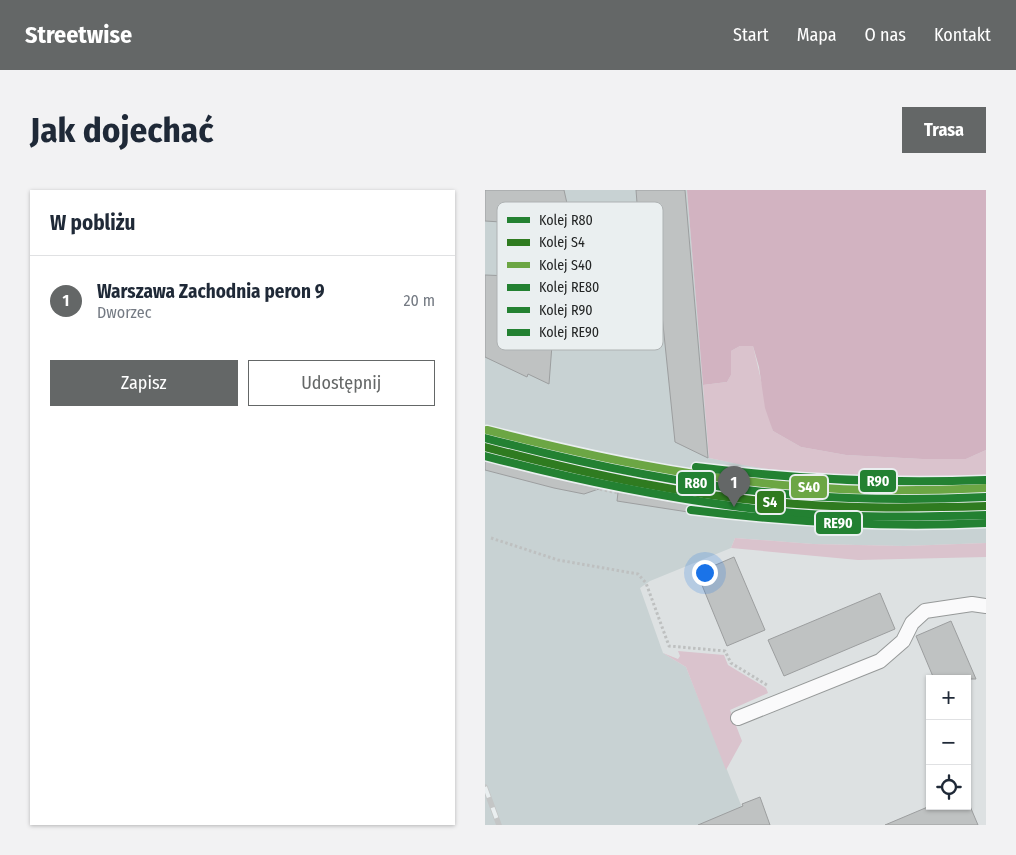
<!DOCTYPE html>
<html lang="pl">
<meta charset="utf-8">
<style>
:root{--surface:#fff;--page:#f2f2f3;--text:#1f2937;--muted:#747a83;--line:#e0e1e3;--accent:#646767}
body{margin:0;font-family:"Fira Sans Condensed",sans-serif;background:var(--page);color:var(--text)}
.controls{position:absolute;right:15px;bottom:15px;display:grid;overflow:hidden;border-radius:0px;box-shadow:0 1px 4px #0004}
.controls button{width:45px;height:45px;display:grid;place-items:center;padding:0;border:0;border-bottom:1px solid var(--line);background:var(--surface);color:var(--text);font:25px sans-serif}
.you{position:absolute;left:219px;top:382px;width:18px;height:18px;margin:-12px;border:4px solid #fff;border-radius:50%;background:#1a73e8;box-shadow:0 0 0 8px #1a73e833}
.badge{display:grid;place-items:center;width:32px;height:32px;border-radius:50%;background:var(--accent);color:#fff;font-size:16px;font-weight:700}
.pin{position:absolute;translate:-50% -41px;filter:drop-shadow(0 1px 2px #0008)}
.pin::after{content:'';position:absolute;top:26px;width:18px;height:15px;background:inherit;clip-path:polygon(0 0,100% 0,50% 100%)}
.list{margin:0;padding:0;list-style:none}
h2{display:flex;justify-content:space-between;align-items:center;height:65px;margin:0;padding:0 20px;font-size:21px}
h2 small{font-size:16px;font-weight:400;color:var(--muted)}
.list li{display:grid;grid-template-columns:32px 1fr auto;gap:15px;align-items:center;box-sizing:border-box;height:90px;padding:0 20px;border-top:1px solid var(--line)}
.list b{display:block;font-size:19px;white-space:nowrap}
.list p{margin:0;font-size:16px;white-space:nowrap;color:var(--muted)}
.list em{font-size:16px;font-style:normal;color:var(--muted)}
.actions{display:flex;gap:10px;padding:15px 20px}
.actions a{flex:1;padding:11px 0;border:1px solid var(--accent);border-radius:0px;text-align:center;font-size:18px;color:var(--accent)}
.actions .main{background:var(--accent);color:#fff}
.icon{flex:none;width:28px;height:28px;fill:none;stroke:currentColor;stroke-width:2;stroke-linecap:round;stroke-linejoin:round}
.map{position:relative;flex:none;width:501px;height:635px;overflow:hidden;border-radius:0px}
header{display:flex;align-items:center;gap:30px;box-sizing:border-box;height:70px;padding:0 25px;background:var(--accent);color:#fff}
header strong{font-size:24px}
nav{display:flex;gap:28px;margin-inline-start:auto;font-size:18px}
.intro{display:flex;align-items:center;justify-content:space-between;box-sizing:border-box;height:120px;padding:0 30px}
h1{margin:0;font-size:35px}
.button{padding:12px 22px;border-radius:0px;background:var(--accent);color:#fff;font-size:18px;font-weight:700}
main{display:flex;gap:30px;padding:0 30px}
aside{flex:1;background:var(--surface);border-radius:0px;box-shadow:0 1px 4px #0004}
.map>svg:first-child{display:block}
</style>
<header>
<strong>Streetwise</strong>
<nav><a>Start</a><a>Mapa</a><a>O nas</a><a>Kontakt</a></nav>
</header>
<div class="intro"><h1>Jak dojechać</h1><a class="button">Trasa</a></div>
<main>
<aside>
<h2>W pobliżu<small></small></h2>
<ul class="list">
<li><span class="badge">1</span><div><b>Warszawa Zachodnia peron 9</b><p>Dworzec</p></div><em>20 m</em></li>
</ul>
<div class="actions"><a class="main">Zapisz</a><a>Udostępnij</a></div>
</aside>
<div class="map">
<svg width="501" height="635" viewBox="0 0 501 635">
<rect width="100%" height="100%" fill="#dde1e2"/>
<path fill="#c8d2d3" d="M0 0H202L224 268 282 279 334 284 432 288 501 285V353L419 356 328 354 250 348 246 358 165 391 155 398 178 463 201 477 264 635H0Z"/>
<path fill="#dac3cd" d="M255 156H268L288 241 316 257 361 265 437 269H481L501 260V285C428 288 357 288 284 279 264 277 244 272 224 268L218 195 242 192 246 185V161Z
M250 348 328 354 419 356 501 353V367L373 370 246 358Z
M193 461 239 465 243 475 281 498 283 503 245 520 257 551 241 580 201 477 178 463 193 469 195 466Z"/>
<path fill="#d2b3c1" d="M202 0H501V260L481 269H437L361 265 316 257 288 241 280 218 274 177 268 156H255L246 161V185L242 192 218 195Z"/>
<path fill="#bfc2c2" stroke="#9c9e9f" d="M0 0H79L87 36 86 52 48 50V34L0 31Z
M151 0H200L223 268 190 252 176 115H173L171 103 159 104Z
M0 85 50 87 49 104 127 108 141 158 67 155 64 194 43 184 42 187 0 167Z
M0 260 74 279 137 291 99 304 69 298 0 280Z
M134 294 317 316 315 334 203 322 132 311Z
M342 315 475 316V335L336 334Z
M249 367 280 440 242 456 212 383Z
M395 403 410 439 299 486 283 450Z
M466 431 491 489H449L431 446Z
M275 607 285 635H213L258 616 257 614Z
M482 609 493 635H400L445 616H482Z"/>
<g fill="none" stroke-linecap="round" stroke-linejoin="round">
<defs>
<path id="service" d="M253 528 395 471 418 451 427 433 440 421 487 414 501 416"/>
</defs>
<use href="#service" stroke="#969999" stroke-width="16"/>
<path stroke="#bec0c0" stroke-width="3" stroke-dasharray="2.5 2.5" stroke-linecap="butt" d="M0 260 14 264
M0 270 11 273 14 264 79 281 77 290
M30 278 45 282
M52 283C67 287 79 291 94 295 227 324 365 334 501 326
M6 348 73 370 153 384 161 393 184 456 240 461 246 473 282 495"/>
<use href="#service" stroke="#fafafb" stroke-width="14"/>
<defs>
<path id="rail" d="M0 597 14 635"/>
</defs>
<use href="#rail" stroke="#c4c6c6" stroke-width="5.5"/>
<use href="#rail" stroke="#eaeff0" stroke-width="4" stroke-dasharray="11" stroke-linecap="butt"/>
<defs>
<path id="rail-1" d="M0 248C102 275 206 297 312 305 375 310 438 310 501 307"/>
<path id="rail-2" d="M0 257C102 284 206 307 312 314 375 319 438 318 501 316"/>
<path id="rail-3" d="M2 240C104 266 206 288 311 296 374 302 437 301 501 298"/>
<path id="rail-4" d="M0 266C102 293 204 313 308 323 372 328 437 327 501 325"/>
<path id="rail-5" d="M211 277C307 289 403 294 500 290"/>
<path id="rail-6" d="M206 320C304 332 402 338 501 333"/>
</defs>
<use href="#rail-1" stroke="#eaeff0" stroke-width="11"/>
<use href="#rail-2" stroke="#eaeff0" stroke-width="11"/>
<use href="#rail-3" stroke="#eaeff0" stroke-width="11"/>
<use href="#rail-4" stroke="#eaeff0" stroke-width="11"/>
<use href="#rail-5" stroke="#eaeff0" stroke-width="11"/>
<use href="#rail-6" stroke="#eaeff0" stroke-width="11"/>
<use href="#rail-1" stroke="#238132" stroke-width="8"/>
<use href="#rail-2" stroke="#2f7b20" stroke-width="8"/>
<use href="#rail-3" stroke="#6ca644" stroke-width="8"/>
<use href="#rail-4" stroke="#238132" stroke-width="8"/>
<use href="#rail-5" stroke="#238132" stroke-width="8"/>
<use href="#rail-6" stroke="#238132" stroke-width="8"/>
</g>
<rect x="12" y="12" width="166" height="148" rx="8" fill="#eaeff0" stroke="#aeb2b3" stroke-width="1"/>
<rect x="22" y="27" width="23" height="6" fill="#238132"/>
<rect x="22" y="49" width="23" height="7" fill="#2f7b20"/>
<rect x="22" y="72" width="23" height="6" fill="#6ca644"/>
<rect x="22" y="94" width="23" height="7" fill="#238132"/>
<rect x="22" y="117" width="23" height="6" fill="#238132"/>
<rect x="22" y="139" width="23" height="7" fill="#238132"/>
<g font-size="14" fill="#232525">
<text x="54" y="35">Kolej R80</text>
<text x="54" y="57">Kolej S4</text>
<text x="54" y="80">Kolej S40</text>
<text x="54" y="102">Kolej RE80</text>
<text x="54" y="125">Kolej R90</text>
<text x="54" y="147">Kolej RE90</text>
</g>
<g stroke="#eaeff0" stroke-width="2">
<rect x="374" y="279" width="38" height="24" rx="5" fill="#238132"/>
<rect x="192" y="281" width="38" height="24" rx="5" fill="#238132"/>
<rect x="305" y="285" width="38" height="24" rx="5" fill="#6ca644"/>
<rect x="271" y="300" width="29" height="24" rx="5" fill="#2f7b20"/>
<rect x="330" y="321" width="47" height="24" rx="5" fill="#238132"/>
</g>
<g font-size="14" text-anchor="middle" font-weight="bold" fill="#fff">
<text x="393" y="296">R90</text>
<text x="211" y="298">R80</text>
<text x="324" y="302">S40</text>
<text x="285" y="317">S4</text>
<text x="353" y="338">RE90</text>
</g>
</svg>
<div class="controls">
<button>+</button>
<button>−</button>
<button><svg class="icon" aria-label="locate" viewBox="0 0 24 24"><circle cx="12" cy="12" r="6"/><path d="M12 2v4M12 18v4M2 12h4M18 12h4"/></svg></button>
</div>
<div class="you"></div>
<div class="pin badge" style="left:249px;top:317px">1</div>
</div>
</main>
